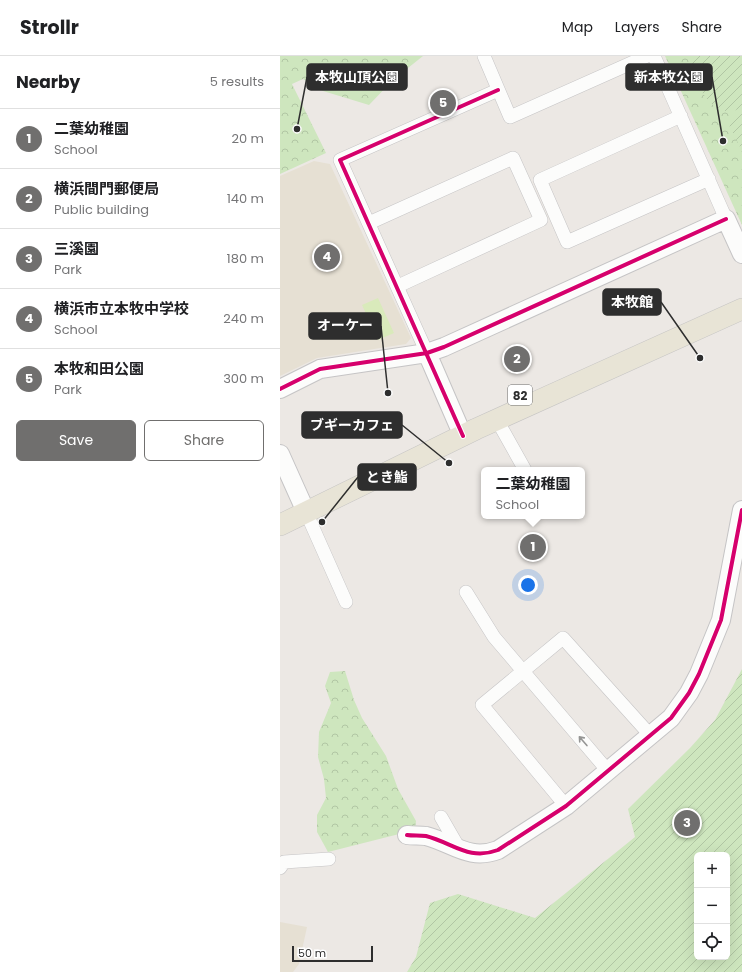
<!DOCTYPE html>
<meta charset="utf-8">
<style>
:root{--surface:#fff;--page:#f2f2f2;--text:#202124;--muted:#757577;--line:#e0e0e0;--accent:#706f6e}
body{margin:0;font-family:Poppins,"Noto Sans JP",sans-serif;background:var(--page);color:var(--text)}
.controls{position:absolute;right:12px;bottom:12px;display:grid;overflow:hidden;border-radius:6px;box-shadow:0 4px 16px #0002}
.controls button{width:36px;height:36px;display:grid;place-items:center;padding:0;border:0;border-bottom:1px solid var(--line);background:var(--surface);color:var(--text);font:20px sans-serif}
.scale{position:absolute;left:12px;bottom:10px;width:81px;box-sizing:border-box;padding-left:4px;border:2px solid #2e2e2e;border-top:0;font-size:11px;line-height:14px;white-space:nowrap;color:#2e2e2e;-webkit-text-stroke:3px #fff;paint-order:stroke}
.you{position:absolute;left:248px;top:529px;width:14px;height:14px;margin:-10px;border:3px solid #fff;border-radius:50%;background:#1a73e8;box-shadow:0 0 0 6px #1a73e833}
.badge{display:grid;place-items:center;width:26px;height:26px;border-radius:50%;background:var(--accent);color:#fff;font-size:13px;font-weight:700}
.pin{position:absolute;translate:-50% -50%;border:2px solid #fff;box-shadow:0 1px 4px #0006}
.popup{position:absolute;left:201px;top:411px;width:104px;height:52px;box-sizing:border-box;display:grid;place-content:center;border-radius:6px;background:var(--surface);filter:drop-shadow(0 1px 3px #0005);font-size:13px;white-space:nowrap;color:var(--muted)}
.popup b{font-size:15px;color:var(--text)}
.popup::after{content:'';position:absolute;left:50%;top:100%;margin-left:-8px;border:8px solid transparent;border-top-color:var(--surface)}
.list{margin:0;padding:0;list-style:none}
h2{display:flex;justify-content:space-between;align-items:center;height:52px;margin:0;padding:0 16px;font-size:17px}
h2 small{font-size:13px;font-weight:400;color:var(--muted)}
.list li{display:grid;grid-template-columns:26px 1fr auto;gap:12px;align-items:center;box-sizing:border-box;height:60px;padding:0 16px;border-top:1px solid var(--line)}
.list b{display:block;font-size:15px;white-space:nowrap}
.list p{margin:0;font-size:13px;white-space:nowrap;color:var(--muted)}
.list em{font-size:13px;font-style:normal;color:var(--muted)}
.actions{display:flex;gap:8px;padding:12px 16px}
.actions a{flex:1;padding:9px 0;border:1px solid var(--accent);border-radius:6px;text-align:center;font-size:14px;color:var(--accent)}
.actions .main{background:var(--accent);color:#fff}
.icon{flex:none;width:22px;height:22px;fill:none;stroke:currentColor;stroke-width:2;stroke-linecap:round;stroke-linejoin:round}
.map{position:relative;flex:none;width:462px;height:916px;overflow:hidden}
header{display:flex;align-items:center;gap:24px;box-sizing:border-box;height:56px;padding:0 20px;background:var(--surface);border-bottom:1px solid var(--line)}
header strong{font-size:19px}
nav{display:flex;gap:22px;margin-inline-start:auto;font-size:14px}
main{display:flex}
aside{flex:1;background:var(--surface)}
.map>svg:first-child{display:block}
</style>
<header>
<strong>Strollr</strong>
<nav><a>Map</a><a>Layers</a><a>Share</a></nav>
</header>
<main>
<aside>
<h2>Nearby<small>5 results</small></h2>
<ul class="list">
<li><span class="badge">1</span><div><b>二葉幼稚園</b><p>School</p></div><em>20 m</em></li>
<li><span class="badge">2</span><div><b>横浜間門郵便局</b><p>Public building</p></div><em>140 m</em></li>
<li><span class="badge">3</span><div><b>三溪園</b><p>Park</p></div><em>180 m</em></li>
<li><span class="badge">4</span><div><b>横浜市立本牧中学校</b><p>School</p></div><em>240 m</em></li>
<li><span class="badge">5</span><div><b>本牧和田公園</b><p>Park</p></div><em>300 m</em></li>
</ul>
<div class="actions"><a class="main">Save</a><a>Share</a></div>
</aside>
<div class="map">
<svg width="462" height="916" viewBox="0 0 462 916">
<defs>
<pattern id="forest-crowns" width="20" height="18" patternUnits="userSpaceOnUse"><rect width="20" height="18" fill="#cee6be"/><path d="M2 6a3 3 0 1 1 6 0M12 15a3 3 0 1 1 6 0" fill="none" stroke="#b1c6a4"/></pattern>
<pattern id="garden-furrows" width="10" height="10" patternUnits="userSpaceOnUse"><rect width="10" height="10" fill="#cee6be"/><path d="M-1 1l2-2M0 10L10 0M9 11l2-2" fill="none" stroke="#b1c6a4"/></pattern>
</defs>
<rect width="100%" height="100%" fill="#ece8e4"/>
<path fill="#e6e0d3" d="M34 105 50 108 131 282 126 288 37 302 0 320V120Z
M0 866 27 871 19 908 13 916H0Z"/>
<path fill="url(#forest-crowns)" d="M0 0H143L113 24 89 49 43 35 23 23 12 28 46 97 0 118Z
M385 0H462V169Z
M167 39 172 50 159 56 154 44Z
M65 615 74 644 82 662 106 700 118 733 136 765 135 774 48 796 37 776V759L46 742 44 723 38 701 39 676 51 647 45 630 50 616Z"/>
<path fill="url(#garden-furrows)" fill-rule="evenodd" d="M411 0H462V50C444 66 424 43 417 27 413 19 412 9 411 0Z
M462 55V95L448 67 452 61Z
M462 613V916H127L136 901 150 847 178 838 255 862 355 781 348 753 410 692 435 664ZM417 799H447V901H417Z"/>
<path fill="#d9eabb" d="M98 242 114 277 98 284 82 249Z"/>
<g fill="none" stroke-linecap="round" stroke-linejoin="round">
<defs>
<path id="street" d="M204 0 230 61 367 0
M374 0 446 163
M401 60 260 124 287 186 429 123
M89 167 233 102 261 164 118 230
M147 297 60 104 218 34
M217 364 245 414
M26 456 66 546
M186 536 214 581 328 715
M286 750 202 649 283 582 371 680
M161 761 180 794
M0 812 4 806 49 803"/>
<path id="secondary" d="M147 297 183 380
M0 333 40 313 147 297 164 291 446 163 462 198
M0 398 26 456
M127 779C133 780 140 779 146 780 173 787 189 805 218 794L286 750 391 662 409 637 419 618 441 564 462 454"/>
<path id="primary" d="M0 469 196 373 462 253"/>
</defs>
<use href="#street" stroke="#c5c4c5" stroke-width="14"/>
<use href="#secondary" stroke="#c5c4c5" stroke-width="20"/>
<use href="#primary" stroke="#c6c5c4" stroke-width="22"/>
<use href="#street" stroke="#fcfcfb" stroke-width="13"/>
<use href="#secondary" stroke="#fcfcfb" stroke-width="18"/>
<use href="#primary" stroke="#e8e4d6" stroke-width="21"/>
<defs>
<path id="cycleway" d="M0 333 40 313 147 297 164 291 446 163
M183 380 60 104 218 34
M127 779C133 780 140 779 146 780 173 787 189 805 218 794L286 750 391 662 409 637 419 618 441 564 462 454"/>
</defs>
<use href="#cycleway" stroke="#fff" stroke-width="6"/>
<use href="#cycleway" stroke="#d6006c" stroke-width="4"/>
</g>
<defs><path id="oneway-shaft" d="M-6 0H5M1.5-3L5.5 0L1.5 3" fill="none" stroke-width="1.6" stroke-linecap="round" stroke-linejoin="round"/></defs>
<use stroke="#959594" href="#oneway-shaft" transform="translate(303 685) rotate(-131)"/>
<g text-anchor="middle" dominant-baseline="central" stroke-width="3" stroke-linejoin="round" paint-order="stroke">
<rect fill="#fff" stroke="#6d6d6d" stroke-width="1" x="228" y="329" width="24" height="20" rx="3"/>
<g font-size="12" font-weight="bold" fill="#2e2e2e">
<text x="240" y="339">82</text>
</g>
</g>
<path fill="none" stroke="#2e2e2e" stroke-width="1.5" d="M17 73L27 21M443 85L432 21M420 302L381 246M108 337L101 270M169 407L122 369M42 466L78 421"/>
<g fill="#2e2e2e" stroke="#fff" stroke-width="1.5">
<circle cx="17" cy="73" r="4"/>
<circle cx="443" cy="85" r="4"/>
<circle cx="420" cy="302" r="4"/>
<circle cx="108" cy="337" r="4"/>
<circle cx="169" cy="407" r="4"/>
<circle cx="42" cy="466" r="4"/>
</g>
<g fill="#2e2e2e" stroke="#2e2e2e" stroke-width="1.5">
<rect x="27" y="8" width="100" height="26" rx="4"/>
<rect x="346" y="8" width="86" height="26" rx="4"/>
<rect x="323" y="233" width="58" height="26" rx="4"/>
<rect x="29" y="257" width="72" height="26" rx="4"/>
<rect x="22" y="356" width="100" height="26" rx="4"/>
<rect x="78" y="408" width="58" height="26" rx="4"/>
</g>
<g font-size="14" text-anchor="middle" font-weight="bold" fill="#fff">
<text x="77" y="26">本牧山頂公園</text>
<text x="389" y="26">新本牧公園</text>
<text x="352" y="251">本牧館</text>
<text x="65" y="274">オーケー</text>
<text x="72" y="374">ブギーカフェ</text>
<text x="107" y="426">とき鮨</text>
</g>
</svg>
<div class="controls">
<button>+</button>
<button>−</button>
<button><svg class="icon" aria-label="locate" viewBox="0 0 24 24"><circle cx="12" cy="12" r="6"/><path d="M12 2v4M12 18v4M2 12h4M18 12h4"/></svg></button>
</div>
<div class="scale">50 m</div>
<div class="you"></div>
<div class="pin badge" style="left:253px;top:491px">1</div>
<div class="popup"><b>二葉幼稚園</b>School</div>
<div class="pin badge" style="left:237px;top:303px">2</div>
<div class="pin badge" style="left:407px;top:767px">3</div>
<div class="pin badge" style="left:47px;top:201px">4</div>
<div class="pin badge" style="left:163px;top:47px">5</div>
</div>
</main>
